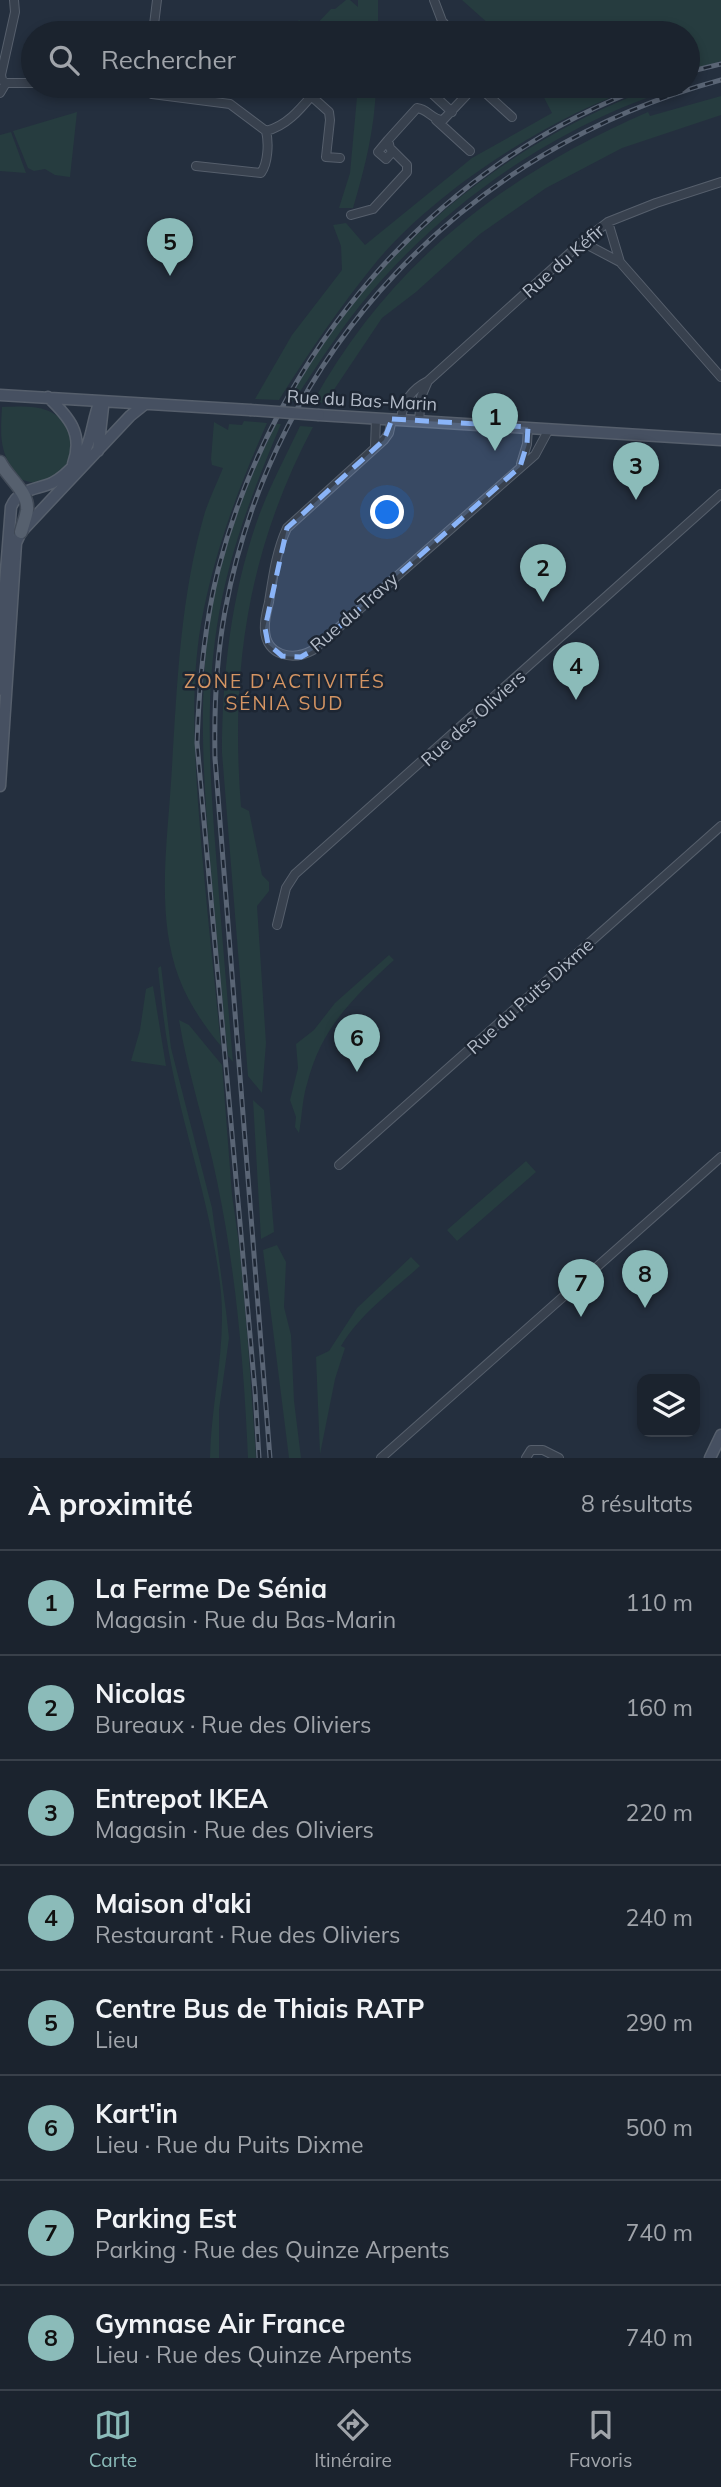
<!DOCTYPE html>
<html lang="fr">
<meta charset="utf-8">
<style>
:root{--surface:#1b232e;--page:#282f3a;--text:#f1f3f6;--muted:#a0a4aa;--line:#39404a;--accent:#8bbbb9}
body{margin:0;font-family:Mulish,sans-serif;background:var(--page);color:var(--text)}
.controls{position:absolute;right:21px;bottom:21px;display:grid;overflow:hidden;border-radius:14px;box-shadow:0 4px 10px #0003}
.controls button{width:63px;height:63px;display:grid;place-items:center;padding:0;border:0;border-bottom:2px solid var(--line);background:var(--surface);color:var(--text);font:35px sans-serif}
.you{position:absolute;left:388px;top:513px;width:24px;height:24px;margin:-18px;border:5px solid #fff;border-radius:50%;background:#1a73e8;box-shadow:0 0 0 10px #1a73e833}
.badge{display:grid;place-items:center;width:46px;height:46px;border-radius:50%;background:var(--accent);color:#111;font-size:23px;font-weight:700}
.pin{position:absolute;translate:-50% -58px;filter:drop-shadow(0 2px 4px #0008)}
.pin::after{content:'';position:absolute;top:37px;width:24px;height:21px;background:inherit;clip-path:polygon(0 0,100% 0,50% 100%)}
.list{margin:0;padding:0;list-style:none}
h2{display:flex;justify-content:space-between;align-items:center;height:91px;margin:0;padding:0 28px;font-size:30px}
h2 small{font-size:23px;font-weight:400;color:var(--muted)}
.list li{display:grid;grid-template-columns:46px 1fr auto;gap:21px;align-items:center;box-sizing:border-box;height:105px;padding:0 28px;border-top:2px solid var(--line)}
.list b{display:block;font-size:26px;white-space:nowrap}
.list p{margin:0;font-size:23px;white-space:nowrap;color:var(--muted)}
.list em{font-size:23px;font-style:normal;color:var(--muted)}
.icon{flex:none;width:38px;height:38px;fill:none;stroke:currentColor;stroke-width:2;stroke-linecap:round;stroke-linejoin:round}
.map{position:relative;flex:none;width:721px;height:1458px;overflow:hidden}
.search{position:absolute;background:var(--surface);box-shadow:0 4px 10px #0003;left:21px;right:21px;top:21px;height:77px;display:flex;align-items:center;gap:18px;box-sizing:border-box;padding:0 24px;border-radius:38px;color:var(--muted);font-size:26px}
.sheet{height:931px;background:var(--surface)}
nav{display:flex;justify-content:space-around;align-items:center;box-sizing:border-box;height:98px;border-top:2px solid var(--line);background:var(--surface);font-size:19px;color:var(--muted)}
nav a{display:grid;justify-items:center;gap:4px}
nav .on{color:var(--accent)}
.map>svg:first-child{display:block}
</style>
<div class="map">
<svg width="721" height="1458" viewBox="0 0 721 1458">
<rect width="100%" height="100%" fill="#242f3e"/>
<path fill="#263c3f" d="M346 0H350L358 7V0H378V33H287L299 20 312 29 331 9H335Z
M462 0H721V61L688 71V33H499Z
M358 86H376C375 127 365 168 353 208H339L350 173Z
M538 86H641C551 116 438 189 377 261 341 305 309 352 279 400L255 399 292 335 342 270 341 246 333 225 346 223 365 245 472 158 552 113Z
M659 86H682C561 123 453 197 371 292 342 326 318 364 294 401H287C305 372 322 343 343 316 425 211 533 131 659 86Z
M721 96V115L622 148 546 188 480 234 416 292 382 318 325 403 313 402C389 264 505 174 648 112L650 116Z
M77 112 70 177 55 175 45 169 34 171 28 168 13 131Z
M11 132 26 173 0 171V135Z
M2 407C16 407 33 405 46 410 85 424 79 479 38 483 31 483 23 480 17 478 0 450 0 440 2 407Z
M244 421 267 423C238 489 214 552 201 624 191 683 194 744 198 803 204 885 213 965 221 1046 204 1026 188 1002 179 978 156 917 167 845 171 782 177 692 179 600 205 512 210 497 217 483 223 468L212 465 211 459 214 422 228 430 229 424 242 425Z
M276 424H281C253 490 228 555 217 626 205 703 210 778 216 855 221 924 227 993 233 1062L228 1056C221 991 216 925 210 860 204 786 199 715 207 641 215 565 242 492 276 424Z
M300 426 313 427C248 550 230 669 241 807L249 811 262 875 269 882V891L257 906 266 1043 262 1093 248 1076 222 753C222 676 231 597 256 524 267 491 285 458 300 426Z
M389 955 394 960C353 998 321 1028 307 1084 302 1100 302 1117 299 1133L295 1127 296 1117 290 1100 298 1068 296 1044 314 1030 335 1003Z
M161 966 171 1048 212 1208 226 1311 229 1338 219 1410V1458H210C211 1403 226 1349 221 1293 213 1211 184 1134 169 1053 164 1025 161 997 158 968Z
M153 986 166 1066 131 1061 140 1030 146 989Z
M179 1020 189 1025 222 1065 232 1195 240 1251 248 1344 256 1458H248C244 1365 236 1272 217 1181 206 1127 188 1075 179 1020Z
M253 1100 264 1110 274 1232 261 1239Z
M526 1161 536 1172 457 1241 447 1230Z
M277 1245 286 1262 284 1307 291 1335 294 1401 301 1458H289L263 1250Z
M411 1257 420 1266C392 1291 360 1314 341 1346L345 1348 335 1379 320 1454 316 1357 329 1351 357 1308Z"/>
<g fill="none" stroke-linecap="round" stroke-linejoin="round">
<defs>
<path id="street" d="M434 0 442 21 452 33
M153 33 157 0
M6 83 2 80 1 75 15 12 14 0
M147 86 148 91 152 94 230 104 266 131C269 143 268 163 261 173L196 166
M300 86 329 112 330 120 326 157 340 158
M424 86 452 112
M478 86 512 117
M0 93 6 83H33
M436 120 470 151
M266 131C290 125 304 104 320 86
M388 140 378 152 386 159 393 151
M351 215 373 209 407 172V165L390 148 388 140 417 108C428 109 432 120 443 120L475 86
M608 222 620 262
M582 242 620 262 721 377
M392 419 389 433 384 440 287 528C276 552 273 577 269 602 267 611 264 621 265 630 266 656 293 661 313 650L535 455 549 429
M401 419C403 402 412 389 428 381L582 242 608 222 656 203 721 182
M419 421 421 397 428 381
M375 447 376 418
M521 464 527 444 528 427
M277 925 286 888 295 874 721 494
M339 1165 721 826
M381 1458 721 1157
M526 1458 531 1450H543L559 1458"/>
<path id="secondary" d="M0 395 250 410
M48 397C69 417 84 434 73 464
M319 415 721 440
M98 451 103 407 100 402
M2 690 0 674 1 635 11 507C19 488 36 490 52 483 62 478 70 470 77 462 93 445 91 422 100 401
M0 786 16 543 21 532 130 416 145 404
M710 1458 721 1435"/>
<path id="primary" d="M0 462C7 477 29 492 27 510 26 517 23 524 21 532"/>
</defs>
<use href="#street" stroke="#565f6c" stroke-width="10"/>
<use href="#secondary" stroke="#565f6c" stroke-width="13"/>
<use href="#primary" stroke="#414a57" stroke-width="15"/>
<use href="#street" stroke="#38414e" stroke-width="8"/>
<use href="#secondary" stroke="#465061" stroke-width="10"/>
<use href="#primary" stroke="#56606e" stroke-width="12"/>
<defs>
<path id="rail" d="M688 72 721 64
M259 1458 255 1391 197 743C199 684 204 626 218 570 274 352 436 163 648 86
M270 1458 215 758C214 709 216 660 225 611 273 351 467 148 721 80"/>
</defs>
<use href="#rail" stroke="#5a6575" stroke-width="5"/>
<use href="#rail" stroke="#1d2633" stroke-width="2.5" stroke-dasharray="8" stroke-linecap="butt"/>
<defs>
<path id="secondary-bridge" d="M250 410 319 415"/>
</defs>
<use href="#secondary-bridge" stroke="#565f6c" stroke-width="13" stroke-linecap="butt"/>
<use href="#secondary-bridge" stroke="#465061" stroke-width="10"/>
</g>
<path fill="#8ab4f8" fill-opacity="0.2" stroke="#8ab4f8" stroke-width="5" stroke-dasharray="14 9" stroke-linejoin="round" d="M392 419 528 427 527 444 520 467 313 650 301 657 282 656 268 644 265 628 287 528 384 440Z"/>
<g text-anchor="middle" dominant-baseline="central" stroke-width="5" stroke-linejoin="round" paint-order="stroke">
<g font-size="18" fill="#b4bcc9" stroke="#1d2633">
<text transform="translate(563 261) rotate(-41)">Rue du Kéfir</text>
<text transform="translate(362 400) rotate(3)">Rue du Bas-Marin</text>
<text transform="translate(354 612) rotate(-41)">Rue du Travy</text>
<text transform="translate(473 718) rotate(-42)">Rue des Oliviers</text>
<text transform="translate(530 996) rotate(-42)">Rue du Puits Dixme</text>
</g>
<g font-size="19" letter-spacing="2" fill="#d59563" stroke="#1d2633">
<text x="285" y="681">ZONE D'ACTIVITÉS<tspan x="285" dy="22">SÉNIA SUD</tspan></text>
</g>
</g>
</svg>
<div class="controls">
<button><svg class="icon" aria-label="layers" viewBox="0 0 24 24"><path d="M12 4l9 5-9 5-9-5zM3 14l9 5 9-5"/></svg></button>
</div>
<div class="you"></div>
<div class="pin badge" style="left:495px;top:451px">1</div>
<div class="pin badge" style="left:543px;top:602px">2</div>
<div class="pin badge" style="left:636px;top:500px">3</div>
<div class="pin badge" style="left:576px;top:700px">4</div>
<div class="pin badge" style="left:170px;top:276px">5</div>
<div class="pin badge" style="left:357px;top:1072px">6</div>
<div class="pin badge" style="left:581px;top:1317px">7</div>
<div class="pin badge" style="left:645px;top:1308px">8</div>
<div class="search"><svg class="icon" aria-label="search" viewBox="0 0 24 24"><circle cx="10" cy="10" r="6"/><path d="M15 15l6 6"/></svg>Rechercher</div>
</div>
<section class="sheet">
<h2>À proximité<small>8 résultats</small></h2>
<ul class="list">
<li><span class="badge">1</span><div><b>La Ferme De Sénia</b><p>Magasin · Rue du Bas-Marin</p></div><em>110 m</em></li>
<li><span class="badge">2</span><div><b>Nicolas</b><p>Bureaux · Rue des Oliviers</p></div><em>160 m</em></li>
<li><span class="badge">3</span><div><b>Entrepot IKEA</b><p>Magasin · Rue des Oliviers</p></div><em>220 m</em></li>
<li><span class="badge">4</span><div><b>Maison d'aki</b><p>Restaurant · Rue des Oliviers</p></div><em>240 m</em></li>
<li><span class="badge">5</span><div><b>Centre Bus de Thiais RATP</b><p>Lieu</p></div><em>290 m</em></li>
<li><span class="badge">6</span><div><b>Kart'in</b><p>Lieu · Rue du Puits Dixme</p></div><em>500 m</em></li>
<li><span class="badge">7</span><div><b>Parking Est</b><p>Parking · Rue des Quinze Arpents</p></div><em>740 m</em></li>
<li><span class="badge">8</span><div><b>Gymnase Air France</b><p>Lieu · Rue des Quinze Arpents</p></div><em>740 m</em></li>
</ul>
</section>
<nav>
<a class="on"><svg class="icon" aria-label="map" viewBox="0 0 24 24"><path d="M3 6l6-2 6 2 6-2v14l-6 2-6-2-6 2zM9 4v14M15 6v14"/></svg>Carte</a>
<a><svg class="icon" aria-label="directions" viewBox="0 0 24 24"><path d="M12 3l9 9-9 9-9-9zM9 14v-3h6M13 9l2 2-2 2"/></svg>Itinéraire</a>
<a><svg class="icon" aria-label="saved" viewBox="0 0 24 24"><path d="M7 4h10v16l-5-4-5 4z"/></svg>Favoris</a>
</nav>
